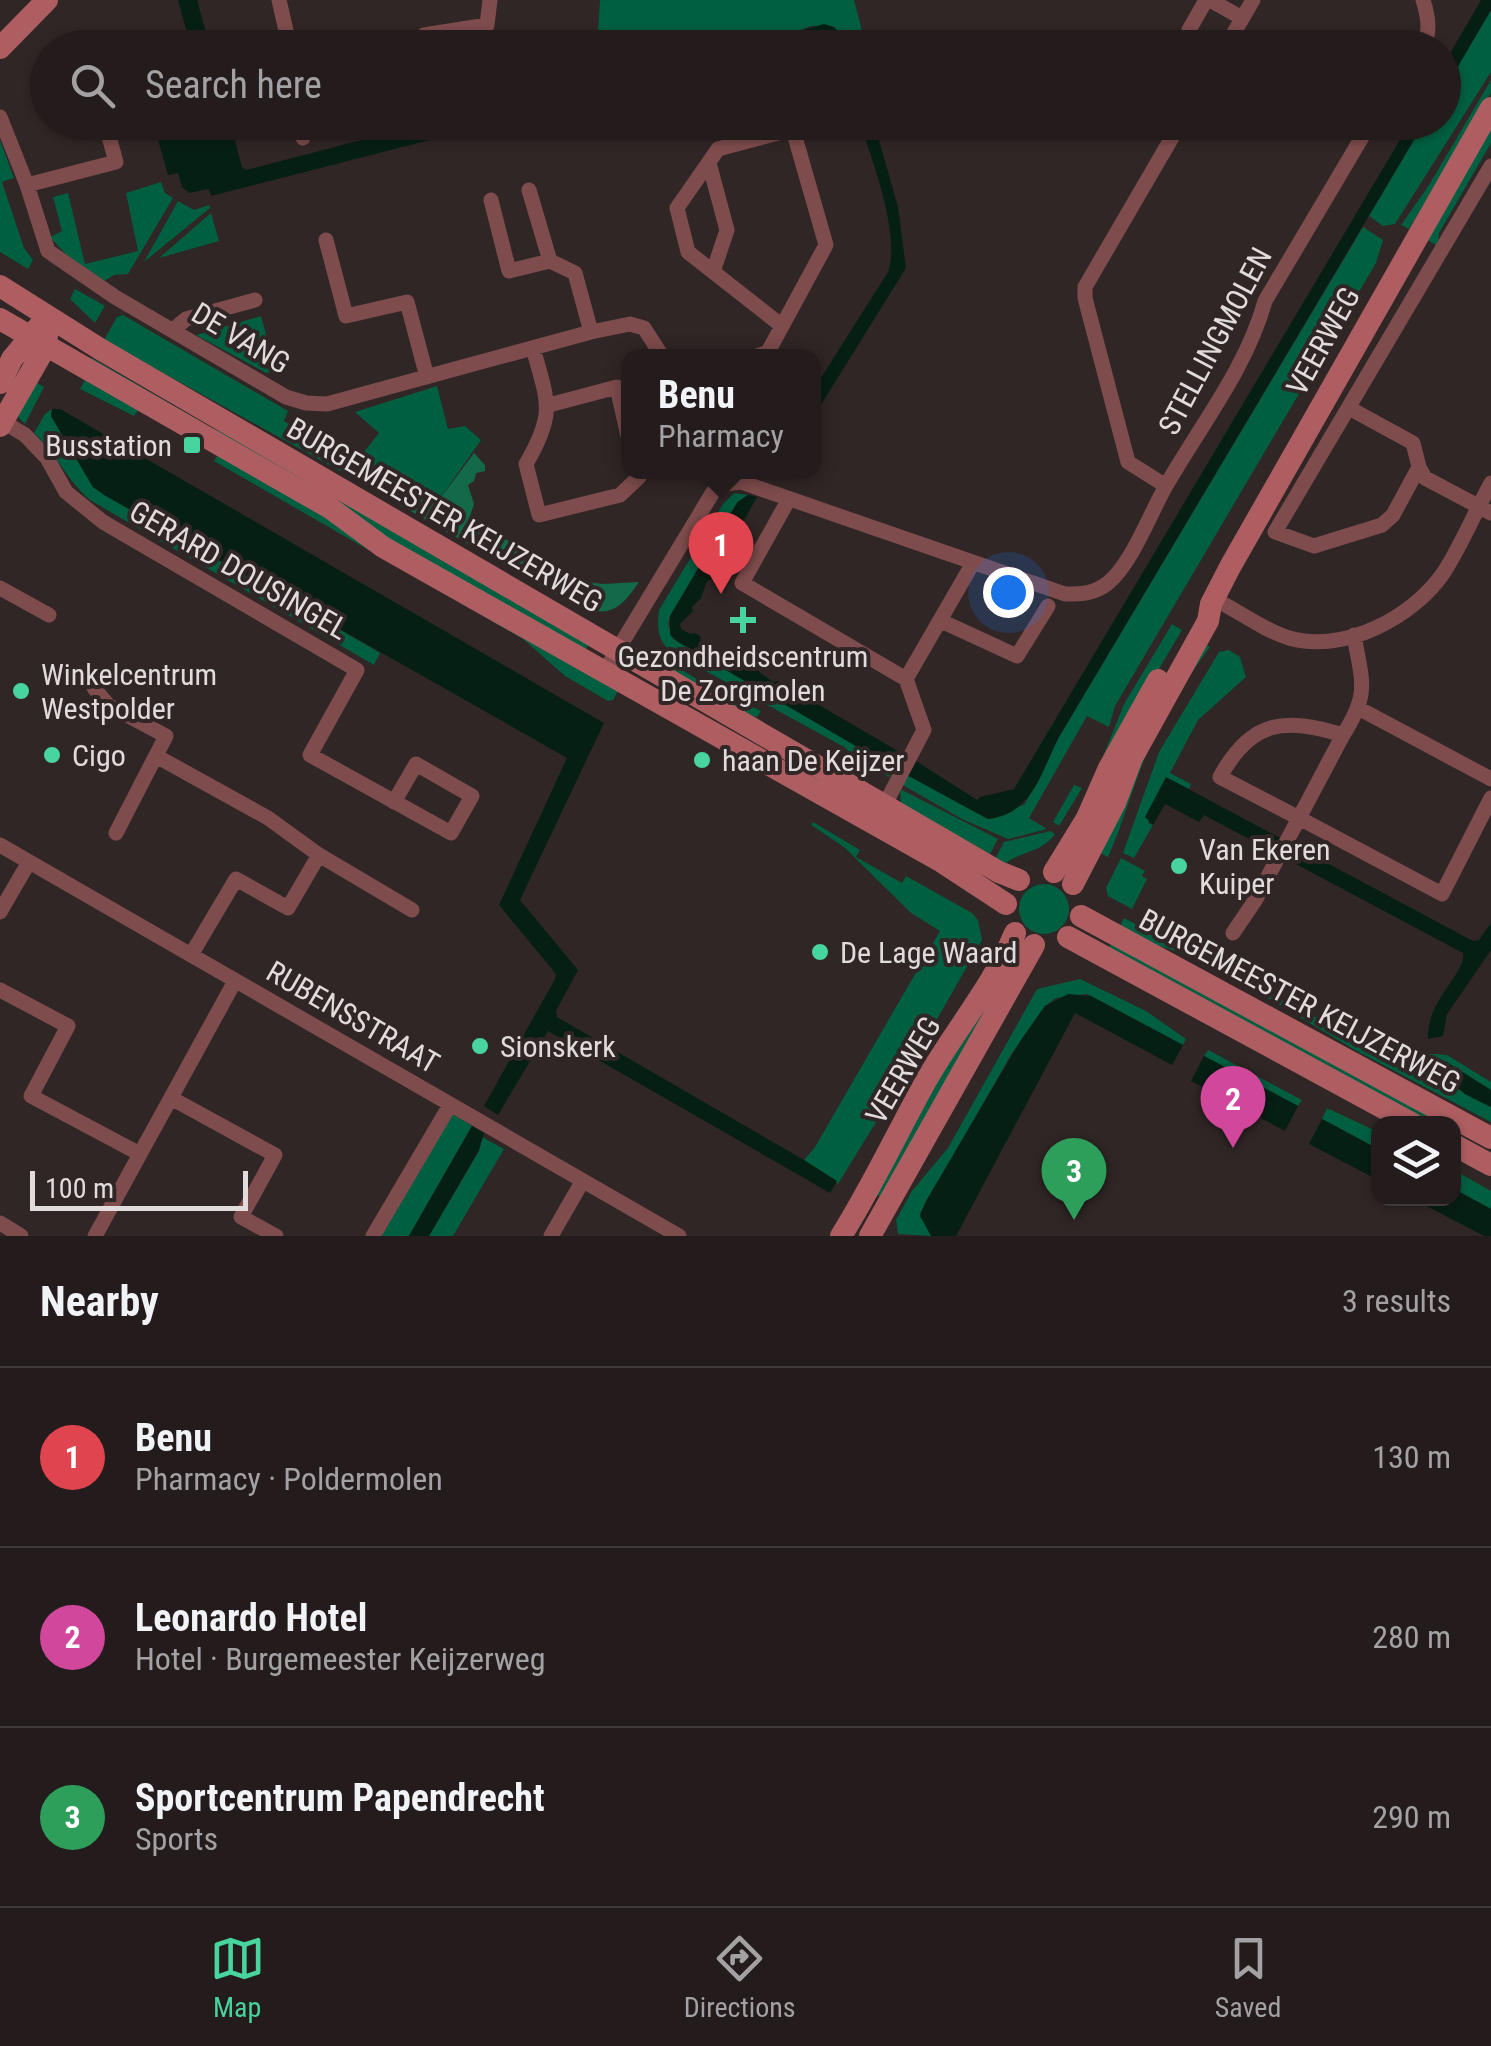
<!DOCTYPE html>
<meta charset="utf-8">
<style>
:root{--surface:#241c1c;--page:#302929;--text:#f1f3f6;--muted:#a3a1a3;--line:#413a3b;--accent:#47d49e}
body{margin:0;font-family:"Roboto Condensed",sans-serif;background:var(--page);color:var(--text)}
.controls{position:absolute;right:30px;bottom:30px;display:grid;overflow:hidden;border-radius:20px;box-shadow:0 2px 8px #0004}
.controls button{width:90px;height:90px;display:grid;place-items:center;padding:0;border:0;border-bottom:2px solid var(--line);background:var(--surface);color:var(--text);font:50px sans-serif}
.scale{position:absolute;left:30px;bottom:25px;width:218px;box-sizing:border-box;padding-left:10px;border:5px solid #e1dbdb;border-top:0;font-size:28px;line-height:35px;white-space:nowrap;color:#e1dbdb;-webkit-text-stroke:8px #302626;paint-order:stroke}
.you{position:absolute;left:1008px;top:592px;width:35px;height:35px;margin:-25px;border:8px solid #fff;border-radius:50%;background:#1a73e8;box-shadow:0 0 0 15px #1a73e833}
.badge{display:grid;place-items:center;width:65px;height:65px;border-radius:50%;background:var(--accent);color:#fff;font-size:32px;font-weight:700}
.pin{position:absolute;translate:-50% -82px;filter:drop-shadow(0 2px 5px #0008)}
.pin::after{content:'';position:absolute;top:52px;width:35px;height:30px;background:inherit;clip-path:polygon(0 0,100% 0,50% 100%)}
.popup{position:absolute;left:621px;top:349px;width:200px;height:130px;box-sizing:border-box;display:grid;place-content:center;border-radius:20px;background:var(--surface);filter:drop-shadow(0 2px 8px #0005);font-size:32px;white-space:nowrap;color:var(--muted)}
.popup b{font-size:38px;color:var(--text)}
.popup::after{content:'';position:absolute;left:50%;top:100%;margin-left:-20px;border:20px solid transparent;border-top-color:var(--surface)}
.list{margin:0;padding:0;list-style:none}
h2{display:flex;justify-content:space-between;align-items:center;height:130px;margin:0;padding:0 40px;font-size:42px}
h2 small{font-size:32px;font-weight:400;color:var(--muted)}
.list li{display:grid;grid-template-columns:65px 1fr auto;gap:30px;align-items:center;box-sizing:border-box;height:180px;padding:0 40px;border-top:2px solid var(--line)}
.list b{display:block;font-size:38px;white-space:nowrap}
.list p{margin:0;font-size:32px;white-space:nowrap;color:var(--muted)}
.list em{font-size:32px;font-style:normal;color:var(--muted)}
.icon{flex:none;width:55px;height:55px;fill:none;stroke:currentColor;stroke-width:2;stroke-linecap:round;stroke-linejoin:round}
.map{position:relative;flex:none;width:1491px;height:1236px;overflow:hidden}
.search{position:absolute;background:var(--surface);box-shadow:0 2px 8px #0004;left:30px;right:30px;top:30px;height:110px;display:flex;align-items:center;gap:25px;box-sizing:border-box;padding:0 35px;border-radius:55px;color:var(--muted);font-size:38px}
.sheet{height:670px;background:var(--surface)}
nav{display:flex;justify-content:space-around;align-items:center;box-sizing:border-box;height:140px;border-top:2px solid var(--line);background:var(--surface);font-size:28px;color:var(--muted)}
nav a{display:grid;justify-items:center;gap:5px}
nav .on{color:var(--accent)}
.map>svg:first-child{display:block}
</style>
<div class="map">
<svg width="1491" height="1236" viewBox="0 0 1491 1236">
<rect width="100%" height="100%" fill="#302626"/>
<path fill="#005f41" d="M600 0H854L863 34 846 42 834 27 811 26 793 33 693 47 597 48Z
M1491 10V72L1395 224 1383 226 1369 216 1424 123 1444 122V90Z
M1491 80V93L1409 229 1401 225 1429 185Z
M1491 122V143L1439 233 1438 246 1427 240Z
M0 140 14 178 2 182 24 248 33 260 28 269 0 252Z
M161 182 165 193 173 198 128 274 114 275 104 281 74 263 50 237 62 231 53 197 68 193 85 264 138 251 126 193Z
M178 201 194 210 209 205 210 208 144 262Z
M211 213 219 241 159 258Z
M1363 227 1383 240 1376 263 1115 706 1109 727 1087 716 1029 818 1047 829 1008 839 962 819 901 784 907 775 988 819 1025 804 1059 737Z
M75 289 105 306 95 323 70 299Z
M123 315 288 411 284 421 356 462 379 433 355 412 437 386 448 429 465 426 481 440 437 503 365 463 358 481 104 340 117 317Z
M261 316 276 371 266 373 196 335Z
M92 358 212 428 262 449 591 640 585 651 540 631 89 363Z
M85 380 138 410 134 416 80 389Z
M34 381 44 387 25 424 15 414Z
M52 409 51 416 93 487 380 653 374 665 90 500C67 480 56 453 34 433L45 414Z
M217 456 249 467 619 689 613 700 608 701 565 676 523 639 214 461Z
M734 493 748 495 737 502 670 616 668 624 673 639 895 769 889 777 863 763 844 747 671 652C657 639 657 628 659 610L723 504Z
M1172 624 1182 630 1094 779 1124 704Z
M1201 642 1210 647C1186 679 1162 717 1146 755 1132 789 1123 824 1108 857L1096 851Z
M1229 650 1240 657 1246 677 1198 720 1170 773 1191 784 1189 789 1167 778 1148 823 1153 825 1134 858 1123 853 1159 752 1219 652Z
M657 655 710 687 761 711 757 717 753 716 652 663Z
M1074 785 1082 788 1059 826 1053 822Z
M900 789 998 839 990 854 901 804Z
M813 822 860 850 856 857 902 883 906 876 972 913 978 920 982 940 910 1067 838 1184 804 1160 815 1147 940 931 911 913 844 847 811 825Z
M1050 831 1055 834C1041 854 1020 850 1001 867L993 863 1004 842Z
M1121 858 1145 871 1142 876 1147 879 1132 909 1108 896 1106 888Z
M1019 909a25 25 0 1 1 50 0a25 25 0 1 1-50 0Z
M1124 918 1261 989 1255 991 1187 955 1117 932Z
M1114 940 1430 1112 1425 1121 1107 950Z
M1010 976 883 1201 876 1193 929 1084Z
M1080 979 1146 1011 1186 1039 1183 1045 1087 994 1056 998 1045 1006 1012 1053 920 1213 931 1236 898 1234 896 1220 912 1191 948 1148 1037 989Z
M1271 994 1369 1045 1380 1050 1447 1055 1491 1082V1090L1445 1062H1440C1444 1086 1471 1097 1491 1107V1122L1355 1050 1264 996Z
M1208 1050 1302 1100 1298 1106 1204 1056Z
M1327 1108 1378 1132V1149L1322 1119Z
M448 1111 472 1126 409 1236H376Z
M482 1137 504 1149 453 1236H429L479 1151Z
M1454 1170 1491 1191V1209L1454 1189Z"/>
<path fill="#136a4b" d="M474 453 485 465V471L476 473 474 481 468 485 474 504 469 519 581 581 602 584 639 582C621 608 612 617 580 608L358 481 364 462 437 503Z"/>
<path fill="#061f14" d="M178 0H197L210 47H191Z
M1481 0H1491V10L1444 90V64Z
M824 24 834 27 844 37 831 41 819 35 783 46 693 47 793 33Z
M211 123H230L242 167 246 170 427 123H496L211 196 209 189 189 193 182 187 178 173 168 175 157 136Z
M860 123H874L898 207 906 268 814 416V389L888 272C901 235 872 160 860 123Z
M1410 123H1424L1059 737C1041 772 1033 814 988 819L907 775 916 761 977 800 980 797 1014 789Z
M52 409H60L604 723 520 900 578 970 556 1011 557 1017 804 1160 837 1181 830 1193 548 1031 498 1115 484 1106 555 979 556 974 499 905 567 758 104 495 93 487 51 416Z
M748 495 757 497 711 579 707 581 701 598 692 607 693 611 680 624 681 629 690 634 695 633 701 637 700 640 727 655 729 653 744 665 749 664 773 682 778 681 903 754 895 769 680 643 670 635V616L738 502Z
M1166 777 1473 941 1479 940 1491 923V950L1447 1014 1443 1036 1428 1039C1426 1000 1467 973 1463 953L1204 815 1199 822 1165 804 1153 825 1145 817Z
M1068 994 1091 996 1183 1045 1172 1065 1075 1013 956 1236H931L920 1216 926 1201 1021 1040 1045 1006Z
M1204 1056 1298 1106 1285 1131 1191 1081Z
M1445 1061 1491 1090V1107L1465 1094 1439 1072 1438 1065Z
M1322 1119 1378 1149V1180L1309 1144Z
M472 1126 484 1133 479 1150 429 1236H409Z
M1454 1189 1491 1209V1236H1484L1413 1199 1454 1198Z"/>
<g fill="none" stroke-linecap="round" stroke-linejoin="round">
<path stroke="#7f4c4d" stroke-width="15" d="M279 0 290 48
M1210 0 1242 18
M1423 0C1428 16 1431 32 1423 48
M1189 30 1206 0
M411 48 424 35 487 25 490 0
M1225 48 1253 0
M0 117 27 185 48 251 115 297 286 397 306 403 327 404 591 332 630 324 644 328 662 356
M300 122 303 138
M709 163 727 230 713 272
M27 185 116 162 105 122
M529 190 550 261 575 273 591 332
M491 200 509 271 550 261
M326 240 346 316 407 302 427 377
M782 326 688 252 677 208 718 149 793 129
M174 329 186 319 255 300
M533 348C548 403 556 412 526 464L539 515 620 495 639 477 637 472
M757 356 768 352 826 245 791 123
M549 405 617 387 628 436
M1349 408 1413 443 1419 467 1393 515 1382 525 1314 546 1275 532 1491 166
M0 420 25 435 47 458 66 492 103 522 357 670 310 755 451 833 472 796 416 764 394 802
M1419 467 1425 478 1491 513
M1166 486 1128 462 1085 298V287L1181 122
M789 499 742 583 906 679 924 730 882 810
M0 588 49 615
M1214 599C1239 611 1263 630 1289 638 1344 654 1414 617 1444 572 1462 544 1475 512 1491 483
M941 621 1017 656 1048 606
M603 674 713 492C721 484 730 483 741 482L1065 594C1082 594 1094 594 1108 583 1133 562 1150 513 1167 484 1201 425 1247 367 1265 301L1371 122
M906 679 973 563
M94 688 108 705 166 736 116 833
M1360 709 1491 779
M1343 735 1299 818 1220 777C1251 720 1284 717 1343 735 1370 693 1362 682 1354 635
M156 756 268 818 319 855 412 910
M0 845 679 1236
M0 912 29 862
M1233 933 1256 899 1299 818 1442 894 1491 798
M191 955 236 879 288 908 319 855
M0 990 68 1026 31 1096 140 1154
M171 1098 275 1155 241 1217 276 1236
M0 1223 21 1236
M95 1236 235 981
M373 1236 450 1105
M551 1236 582 1182"/>
<path stroke="#ae5e61" stroke-width="22" d="M0 48 47 0
M0 286 100 349 999 872 1019 880
M0 319 330 508 383 547 942 862 1006 904
M0 383 12 359 40 325
M0 426 46 346 47 334
M1054 872 1087 818 1109 768 1158 680
M1073 884 1115 803 1132 758 1208 621 1211 604 1230 567 1491 108
M1081 916 1491 1138
M1068 937 1413 1124
M1454 1145 1491 1165
M841 1236C873 1185 898 1131 927 1079 955 1030 993 986 1015 933
M870 1236 1034 945"/>
</g>
<g fill="#47d49e" stroke="#302626" stroke-width="4">
<rect x="182" y="435" width="20" height="20" rx="5"/>
<path d="M738 605h10v10h10v10h-10v10h-10v-10h-10v-10h10z"/>
<circle cx="21" cy="691" r="10"/>
<circle cx="52" cy="755" r="10"/>
<circle cx="702" cy="760" r="10"/>
<circle cx="1179" cy="866" r="10"/>
<circle cx="820" cy="952" r="10"/>
<circle cx="480" cy="1046" r="10"/>
</g>
<g text-anchor="middle" dominant-baseline="central" stroke-width="8" stroke-linejoin="round" paint-order="stroke">
<g font-size="30" fill="#e1dbdb" stroke="#302626">
<text transform="translate(241 338) rotate(31)">DE VANG</text>
<text transform="translate(1215 341) rotate(-62)">STELLINGMOLEN</text>
<text transform="translate(1323 341) rotate(-61)">VEERWEG</text>
<text transform="translate(445 515) rotate(30)">BURGEMEESTER KEIJZERWEG</text>
<text transform="translate(239 570) rotate(30)">GERARD DOUSINGEL</text>
<text transform="translate(1300 1001) rotate(28)">BURGEMEESTER KEIJZERWEG</text>
<text transform="translate(353 1017) rotate(30)">RUBENSSTRAAT</text>
<text transform="translate(903 1070) rotate(-60)">VEERWEG</text>
</g>
<g font-size="30" fill="#e1dbdb" stroke="#302626" text-anchor="start">
<text x="172" y="445" text-anchor="end">Busstation</text>
<text x="743" y="656" text-anchor="middle">Gezondheidscentrum<tspan x="743" dy="34">De Zorgmolen</tspan></text>
<text x="41" y="674">Winkelcentrum<tspan x="41" dy="34">Westpolder</tspan></text>
<text x="72" y="755">Cigo</text>
<text x="722" y="760">haan De Keijzer</text>
<text x="1199" y="849">Van Ekeren<tspan x="1199" dy="34">Kuiper</tspan></text>
<text x="840" y="952">De Lage Waard</text>
<text x="500" y="1046">Sionskerk</text>
</g>
</g>
</svg>
<div class="controls">
<button><svg class="icon" aria-label="layers" viewBox="0 0 24 24"><path d="M12 4l9 5-9 5-9-5zM3 14l9 5 9-5"/></svg></button>
</div>
<div class="scale">100 m</div>
<div class="you"></div>
<div class="pin badge" style="left:721px;top:594px;background:#e0444e">1</div>
<div class="popup"><b>Benu</b>Pharmacy</div>
<div class="pin badge" style="left:1233px;top:1148px;background:#d1479c">2</div>
<div class="pin badge" style="left:1074px;top:1220px;background:#2e9e5b">3</div>
<div class="search"><svg class="icon" aria-label="search" viewBox="0 0 24 24"><circle cx="10" cy="10" r="6"/><path d="M15 15l6 6"/></svg>Search here</div>
</div>
<section class="sheet">
<h2>Nearby<small>3 results</small></h2>
<ul class="list">
<li><span class="badge" style="background:#e0444e">1</span><div><b>Benu</b><p>Pharmacy · Poldermolen</p></div><em>130 m</em></li>
<li><span class="badge" style="background:#d1479c">2</span><div><b>Leonardo Hotel</b><p>Hotel · Burgemeester Keijzerweg</p></div><em>280 m</em></li>
<li><span class="badge" style="background:#2e9e5b">3</span><div><b>Sportcentrum Papendrecht</b><p>Sports</p></div><em>290 m</em></li>
</ul>
</section>
<nav>
<a class="on"><svg class="icon" aria-label="map" viewBox="0 0 24 24"><path d="M3 6l6-2 6 2 6-2v14l-6 2-6-2-6 2zM9 4v14M15 6v14"/></svg>Map</a>
<a><svg class="icon" aria-label="directions" viewBox="0 0 24 24"><path d="M12 3l9 9-9 9-9-9zM9 14v-3h6M13 9l2 2-2 2"/></svg>Directions</a>
<a><svg class="icon" aria-label="saved" viewBox="0 0 24 24"><path d="M7 4h10v16l-5-4-5 4z"/></svg>Saved</a>
</nav>
